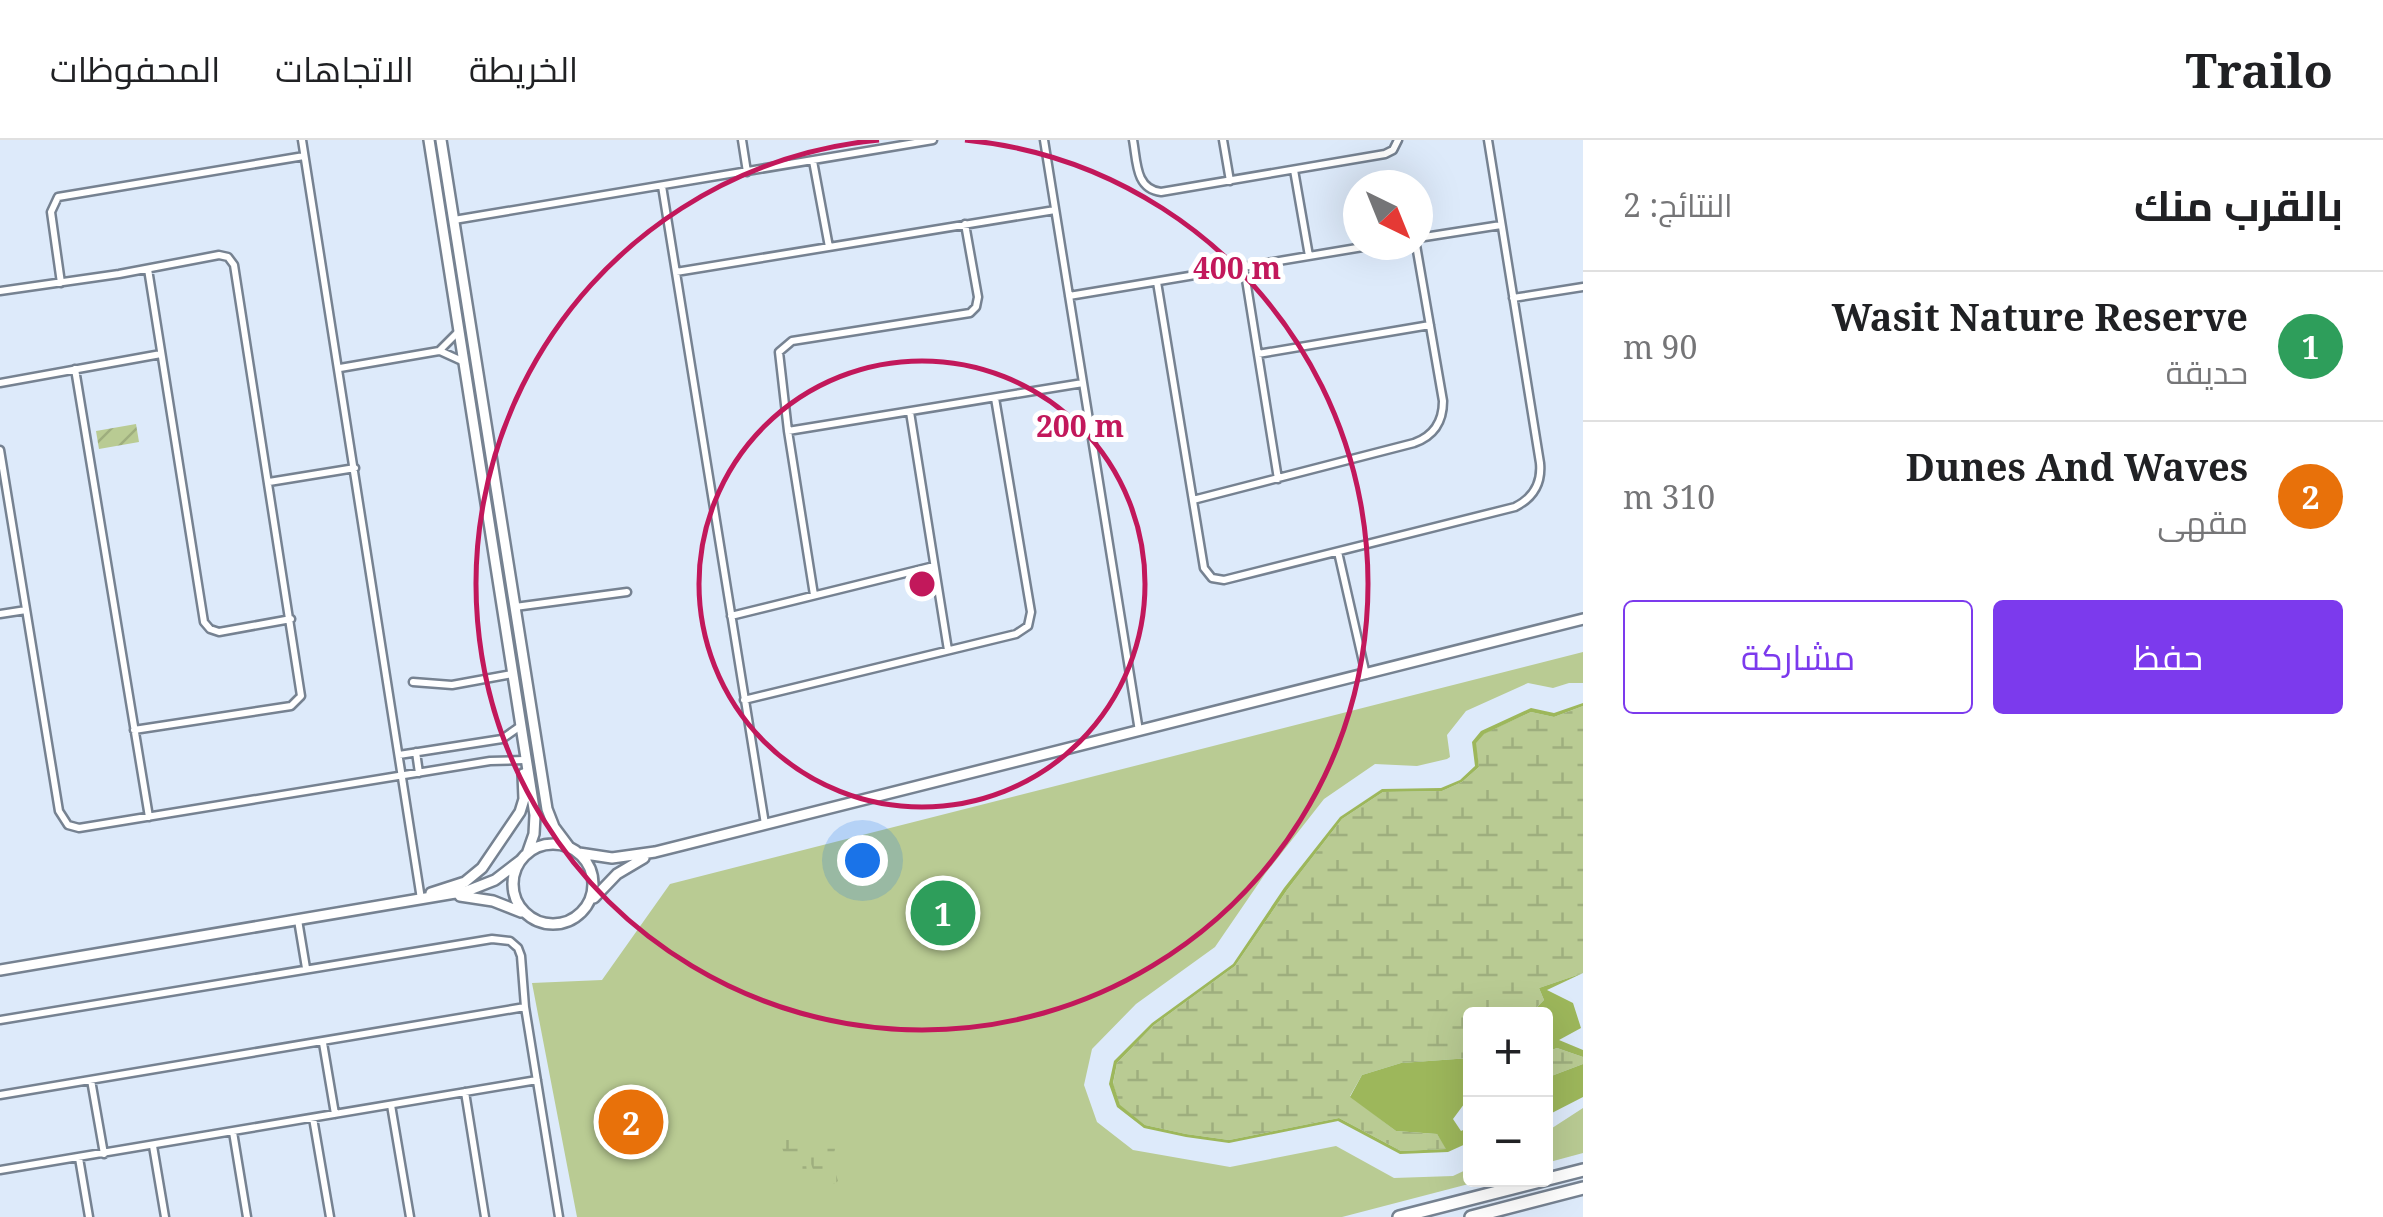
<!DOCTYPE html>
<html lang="ar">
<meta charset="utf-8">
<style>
:root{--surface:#fff;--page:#f6f6f6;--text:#202124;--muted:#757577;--line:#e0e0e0;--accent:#7c3aed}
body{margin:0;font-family:"Noto Serif",Cairo,serif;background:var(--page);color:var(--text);direction:rtl}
.controls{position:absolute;right:30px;bottom:30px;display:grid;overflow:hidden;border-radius:10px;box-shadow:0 10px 40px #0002}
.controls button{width:90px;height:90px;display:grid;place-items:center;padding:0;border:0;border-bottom:2px solid var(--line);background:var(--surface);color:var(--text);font:50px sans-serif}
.compass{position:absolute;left:1343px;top:30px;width:90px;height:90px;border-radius:50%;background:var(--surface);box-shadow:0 10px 40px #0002;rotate:137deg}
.you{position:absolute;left:862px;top:720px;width:35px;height:35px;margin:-25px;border:8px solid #fff;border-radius:50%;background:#1a73e8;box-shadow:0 0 0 15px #1a73e833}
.badge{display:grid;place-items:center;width:65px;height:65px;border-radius:50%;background:var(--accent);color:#fff;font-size:32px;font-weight:700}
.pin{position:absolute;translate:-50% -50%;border:5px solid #fff;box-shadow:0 2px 10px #0006}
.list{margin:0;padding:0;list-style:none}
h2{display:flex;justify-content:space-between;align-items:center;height:130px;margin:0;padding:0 40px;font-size:42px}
h2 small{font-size:32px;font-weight:400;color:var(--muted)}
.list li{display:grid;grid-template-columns:65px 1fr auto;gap:30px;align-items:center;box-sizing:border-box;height:150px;padding:0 40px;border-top:2px solid var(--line)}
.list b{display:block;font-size:38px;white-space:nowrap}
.list p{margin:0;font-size:32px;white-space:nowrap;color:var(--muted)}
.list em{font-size:32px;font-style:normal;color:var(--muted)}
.actions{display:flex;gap:20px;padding:30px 40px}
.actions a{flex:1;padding:22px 0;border:2px solid var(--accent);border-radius:10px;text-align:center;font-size:35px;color:var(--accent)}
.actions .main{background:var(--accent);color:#fff}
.map{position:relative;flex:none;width:1583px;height:1077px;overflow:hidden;direction:ltr}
header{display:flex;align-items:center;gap:60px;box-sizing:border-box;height:140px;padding:0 50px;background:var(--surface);border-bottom:2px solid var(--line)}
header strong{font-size:48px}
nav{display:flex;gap:55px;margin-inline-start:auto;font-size:35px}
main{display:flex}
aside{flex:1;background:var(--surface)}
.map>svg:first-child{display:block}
</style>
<header>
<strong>Trailo</strong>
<nav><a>الخريطة</a><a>الاتجاهات</a><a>المحفوظات</a></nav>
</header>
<main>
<aside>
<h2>بالقرب منك<small>النتائج: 2</small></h2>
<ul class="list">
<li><span class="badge" style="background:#2e9e5b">1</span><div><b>Wasit Nature Reserve</b><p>حديقة</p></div><em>90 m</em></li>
<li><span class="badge" style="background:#e8710a">2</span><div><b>Dunes And Waves</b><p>مقهى</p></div><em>310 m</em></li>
</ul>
<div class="actions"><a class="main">حفظ</a><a>مشاركة</a></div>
</aside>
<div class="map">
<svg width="1583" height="1077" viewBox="0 0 1583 1077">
<defs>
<pattern id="wetland-marsh" width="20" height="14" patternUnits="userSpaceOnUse" patternTransform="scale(2.5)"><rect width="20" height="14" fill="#b9cb93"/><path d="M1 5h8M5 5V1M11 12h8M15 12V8" fill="none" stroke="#9eae7e"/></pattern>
<pattern id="garden-furrows" width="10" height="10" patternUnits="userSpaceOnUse" patternTransform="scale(2.5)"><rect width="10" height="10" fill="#b9cb93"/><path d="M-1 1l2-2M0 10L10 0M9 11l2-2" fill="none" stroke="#9eae7e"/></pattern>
</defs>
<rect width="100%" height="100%" fill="#ddeafa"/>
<path fill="#b9cb93" d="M1583 512V543H1569L1553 548 1528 543 1466 571 1447 595 1450 617 1447 619 1417 626 1375 624 1324 659 1265 734 1215 807 1136 864 1092 909 1084 945 1097 982 1133 1010 1230 1027 1336 1006 1394 1038 1453 1036 1470 1028V1040H1484L1342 1077H577L532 843 602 840 670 744Z
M1583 968V1013L1546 1023V992Z"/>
<path fill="url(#wetland-marsh)" d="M1583 566V833L1539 848 1544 860 1530 874H1470V918L1401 923 1362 935 1350 956 1396 991 1437 994 1447 1009 1401 1011 1339 978 1229 1000 1186 994 1145 985 1120 966 1113 944 1117 923 1154 885 1235 826 1287 750 1342 679 1383 652 1442 651 1462 642 1479 627 1475 603 1483 594 1531 572 1554 577Z
M1557 908 1583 917V924L1546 938V912Z
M782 992 788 995 792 1005 798 996 804 997 807 1010 811 1008V995L817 1007 821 995H829L835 1009 832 1022 838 1041 834 1044 825 1036 822 1038 826 1050 818 1052 814 1047 816 1037 811 1024 806 1022 807 1035H803L797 1027 799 1020 794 1013 790 1017 794 1031 792 1036 780 1002Z"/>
<path fill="url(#garden-furrows)" d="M136 284 139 302 99 309 96 291Z"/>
<path fill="#9db75b" d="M1583 563V566L1554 577 1531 572 1484 594 1476 603 1479 627 1462 642 1442 651 1383 652 1342 679 1287 750 1235 826 1154 885 1117 923 1113 943 1120 965 1145 985 1186 994 1229 1000 1339 978 1401 1011 1446 1009 1437 994 1396 991 1350 957 1362 935 1401 923 1470 918V956L1453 979 1461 991 1470 987V1002L1448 1012 1400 1014 1338 981 1229 1003 1186 997 1144 988 1117 967 1109 944 1114 921 1152 883 1233 824 1284 748 1340 677 1382 649 1441 648 1460 640 1475 626 1472 602 1481 591 1531 568 1554 573Z
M1583 833 1547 850 1573 863 1581 888 1559 900 1583 910V917L1557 908 1546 912V874H1530L1544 860 1539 848Z
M1583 924V957L1546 976V938Z"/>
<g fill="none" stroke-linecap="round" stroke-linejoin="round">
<defs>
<path id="street" d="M302 0 421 759
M742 0 747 32
M1044 0 1139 591
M1133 0C1137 21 1135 49 1161 52L1385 14 1393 10 1398 0
M1223 0 1230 41
M813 21 829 107
M1294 30 1309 116
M662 46 765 684
M454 80 933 0
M1418 98 1501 85
M1244 127 1278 339
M148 129 204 482 210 489 219 492 291 479
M676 132 1055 70
M1157 142 1204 428 1212 438 1224 440 1515 367C1533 358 1542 344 1540 323L1488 0
M61 143 51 72 58 57 304 16
M0 151 119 134 219 115 228 117 234 125 301 556 291 566 134 590
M1069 156 1375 105
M1513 158 1583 147
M440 211 462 221
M1258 214 1430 185
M340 228 439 211 457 193
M75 229 149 677
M0 243 161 214
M910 272 948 510
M788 291 1083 243
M0 310 59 671 68 685 79 688 490 621 524 620
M269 342 355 328
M1193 360 1414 303C1434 296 1443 282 1443 261L1416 105
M1338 412 1366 535
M814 455 788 291 779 212 792 201 970 173 976 167 978 157 965 84
M515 467 627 452
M0 474 26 470
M731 476 934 426
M413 542 452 545 512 534
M744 560 1016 494 1028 486 1031 472 995 258
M416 612 419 633
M399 615 502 599 519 587
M298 780 306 828
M0 880 492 799 510 801 518 808 521 816 525 867 559 1077
M323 903 335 974
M91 940 104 1014
M465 952 485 1077
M0 955 525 867
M391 965 410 1077
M313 978 330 1077
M233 992 247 1077
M153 1006 165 1077
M79 1018 89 1077
M0 1030 537 940"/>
<path id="secondary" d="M429 0 535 675 534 694 527 714
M441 0 547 669 554 687 569 707
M513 744a40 40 0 1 1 80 0a40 40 0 1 1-80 0Z
M579 713 612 718 655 712 1583 479
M431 753 465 742 482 728 520 672 524 659 523 634
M460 756 493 761 521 772
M594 758 617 734 644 718
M0 830 467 751 495 740 521 720"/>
<path id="highway" d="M1399 1077 1583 1030
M1471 1077 1583 1048"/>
</defs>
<use href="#street" stroke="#768291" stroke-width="11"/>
<use href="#secondary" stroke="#768291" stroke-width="14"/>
<use href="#highway" stroke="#768291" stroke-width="16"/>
<use href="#street" stroke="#fff" stroke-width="6"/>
<use href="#secondary" stroke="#fff" stroke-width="9"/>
<use href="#highway" stroke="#fff" stroke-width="11"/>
</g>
<g fill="none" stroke="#c2185b" stroke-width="5">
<circle cx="922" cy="444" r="223"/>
<path d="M965 0A446 446 0 1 1 879 0"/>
</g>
<circle cx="922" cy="444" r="15" fill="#c2185b" stroke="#fff" stroke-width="5"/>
<g font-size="30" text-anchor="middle" font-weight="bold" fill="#c2185b" stroke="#fff" stroke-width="10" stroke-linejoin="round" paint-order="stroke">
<text x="1237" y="139">400 m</text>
<text x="1080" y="297">200 m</text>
</g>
</svg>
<div class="controls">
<button>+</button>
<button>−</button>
</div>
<svg class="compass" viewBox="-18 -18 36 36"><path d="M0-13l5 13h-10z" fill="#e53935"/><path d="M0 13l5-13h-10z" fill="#757577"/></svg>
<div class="you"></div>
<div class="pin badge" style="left:943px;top:773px;background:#2e9e5b">1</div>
<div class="pin badge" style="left:631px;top:982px;background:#e8710a">2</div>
</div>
</main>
